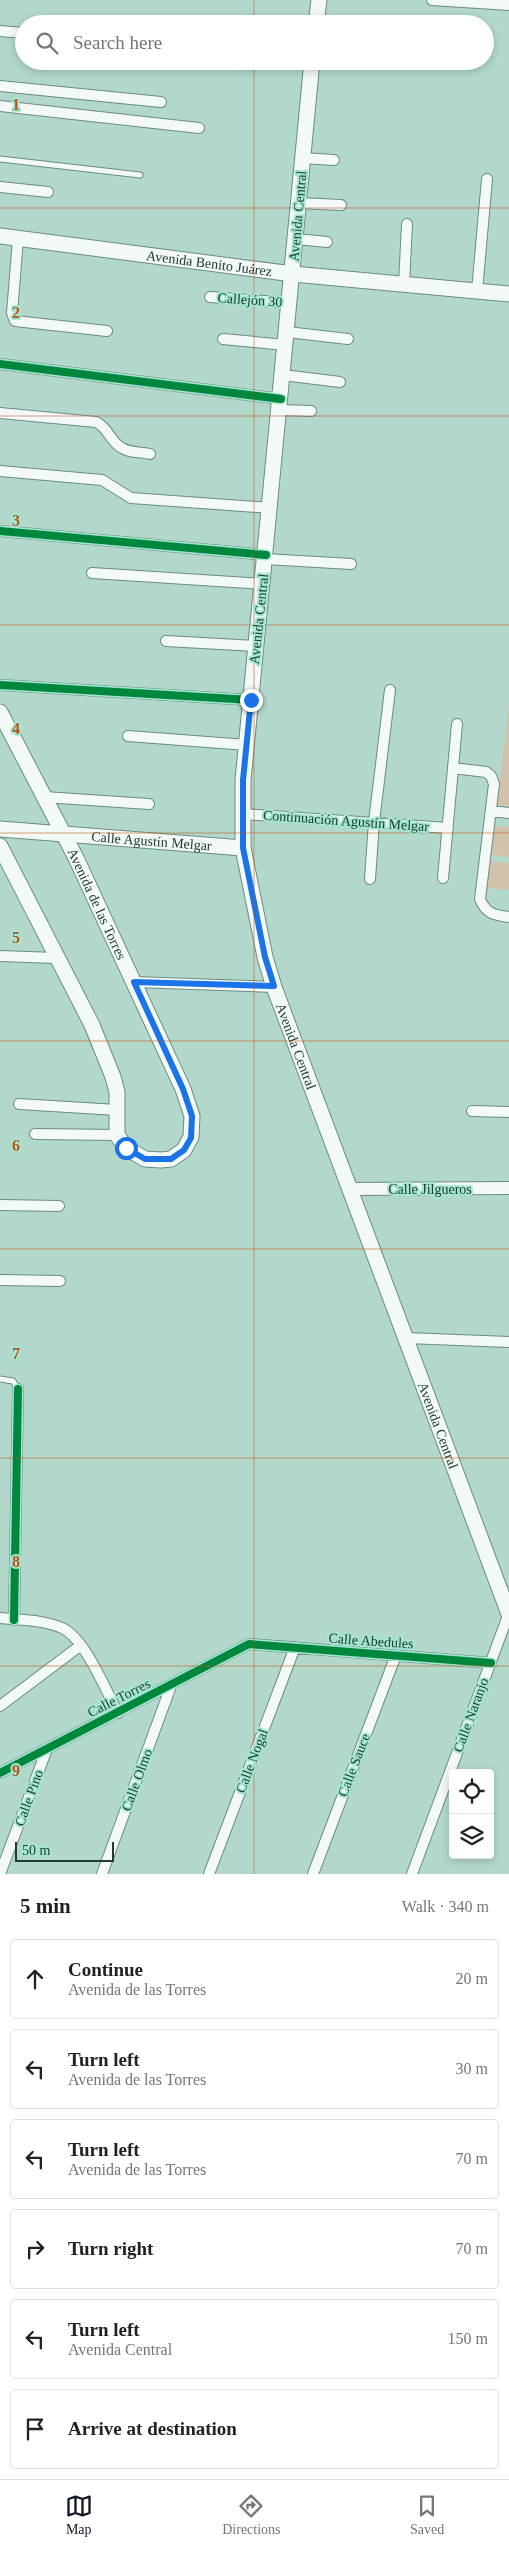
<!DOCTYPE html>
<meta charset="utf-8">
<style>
:root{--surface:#fff;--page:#f2f2f2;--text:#222;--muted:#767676;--line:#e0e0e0;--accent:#111827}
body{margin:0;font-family:"Times New Roman",serif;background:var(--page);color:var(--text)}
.controls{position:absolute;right:15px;bottom:15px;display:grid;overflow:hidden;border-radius:5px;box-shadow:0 2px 8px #0003}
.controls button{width:45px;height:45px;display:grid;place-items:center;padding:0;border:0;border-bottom:1px solid var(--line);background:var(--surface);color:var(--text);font:25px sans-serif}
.scale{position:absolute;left:15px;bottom:12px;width:99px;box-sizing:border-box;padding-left:5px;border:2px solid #203c33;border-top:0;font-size:14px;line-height:18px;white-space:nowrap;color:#203c33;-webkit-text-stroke:4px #a3e7d2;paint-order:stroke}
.stop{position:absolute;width:15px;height:15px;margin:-11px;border:4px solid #1a73e8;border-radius:50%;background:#fff}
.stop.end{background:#1a73e8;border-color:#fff;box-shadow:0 1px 5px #0008}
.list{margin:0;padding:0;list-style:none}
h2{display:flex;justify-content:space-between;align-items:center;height:65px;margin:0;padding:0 20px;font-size:21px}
h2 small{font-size:16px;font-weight:400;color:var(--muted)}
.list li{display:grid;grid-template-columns:32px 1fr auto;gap:15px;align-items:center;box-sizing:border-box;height:80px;margin:0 10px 10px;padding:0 10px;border:1px solid var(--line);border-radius:5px}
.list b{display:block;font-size:19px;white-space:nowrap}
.list p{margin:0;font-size:16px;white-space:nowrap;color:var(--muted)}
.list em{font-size:16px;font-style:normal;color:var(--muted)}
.icon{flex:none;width:28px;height:28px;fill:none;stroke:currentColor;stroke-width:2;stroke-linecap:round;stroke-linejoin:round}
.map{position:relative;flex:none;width:509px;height:1874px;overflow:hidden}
.search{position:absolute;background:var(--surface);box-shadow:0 2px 8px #0003;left:15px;right:15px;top:15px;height:55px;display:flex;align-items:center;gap:12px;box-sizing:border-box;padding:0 18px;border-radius:28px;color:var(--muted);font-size:19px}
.sheet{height:605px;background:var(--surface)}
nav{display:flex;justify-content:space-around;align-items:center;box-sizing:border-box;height:70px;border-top:1px solid var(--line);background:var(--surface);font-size:14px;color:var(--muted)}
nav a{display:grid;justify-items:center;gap:2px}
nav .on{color:var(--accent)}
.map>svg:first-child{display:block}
</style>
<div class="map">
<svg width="509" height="1874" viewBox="0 0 509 1874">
<rect width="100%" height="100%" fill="#b2d8cc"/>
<path fill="#d1c3ab" d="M509 705V806L497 805Z
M492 826 509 827V857L490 855Z
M487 861 509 863V890L485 888Z"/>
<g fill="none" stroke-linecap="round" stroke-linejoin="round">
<defs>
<path id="service" d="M0 159 140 175
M0 1379 13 1381 18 1389"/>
<path id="minor" d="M432 0 509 5
M0 31 24 33
M0 86 161 102
M0 106 199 128
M302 158 334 160
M0 187 48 192
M299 203 341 205
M18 239 12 313 15 321 107 331
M296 239 327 242
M404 284 407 224
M477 291 487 179
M210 297 290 303
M287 332 348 339
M223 339 286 345
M0 364 281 399
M283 375 340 382
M280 410 311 411
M0 413 96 422C109 428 110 442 122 448 129 453 142 452 150 454
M0 471 102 480 131 498 271 508
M0 531 266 555
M265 559 351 564
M92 573 263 584
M166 641 256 646
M0 685 251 700
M128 736 247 745
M453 768 486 772 491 776 494 784 480 899C486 914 494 915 509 917
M44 797 149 804
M491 811 509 813
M243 814 448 828
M443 878 457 724
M370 879 374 822 390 690
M0 956 56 958
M134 982 274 987
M19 1104 117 1110
M472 1111 509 1112
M35 1134 117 1135
M0 1205 59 1206
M0 1280 60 1281
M407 1338 509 1342
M0 1618C20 1620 47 1620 64 1629 86 1641 106 1691 118 1713
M14 1620 18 1389
M0 1706 81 1645
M0 1773 249 1644 491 1663
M0 1874 47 1749
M102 1874 171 1686
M209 1874 295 1647
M313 1874 396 1655
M412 1874 509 1613"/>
<path id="tertiary" d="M351 1189 509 1188"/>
<g id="secondary">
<path d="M316 24 319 0"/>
<path id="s1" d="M312 61 243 780V848L265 957 274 987 509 1614"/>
<path id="s2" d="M0 236 293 274 509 294"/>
<path id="s3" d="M0 712 76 858 183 1089 192 1116 191 1137 184 1150 171 1159 161 1160 145 1159 126 1148 117 1135V1092L113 1077 92 1025 0 846"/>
<path id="s4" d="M0 829 243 848"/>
</g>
</defs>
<use href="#service" stroke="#6c8b82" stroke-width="7"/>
<use href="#minor" stroke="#6c8b82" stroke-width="12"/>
<use href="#tertiary" stroke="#6c8b82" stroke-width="14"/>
<use href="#secondary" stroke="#6c8b82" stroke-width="17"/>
<use href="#service" stroke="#f3f9f7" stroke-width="5"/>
<use href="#minor" stroke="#f3f9f7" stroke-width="10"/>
<use href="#tertiary" stroke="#f3f9f7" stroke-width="12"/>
<use href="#secondary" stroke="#f3f9f7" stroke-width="15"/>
<defs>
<path id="cycleway" d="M0 364 281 399
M0 531 266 555
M0 685 251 700
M14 1620 18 1389
M0 1773 249 1644 491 1663"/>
</defs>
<use href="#cycleway" stroke="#a3e7d2" stroke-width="11"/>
<use href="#cycleway" stroke="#00873e" stroke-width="8"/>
</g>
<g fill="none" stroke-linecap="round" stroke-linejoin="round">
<path stroke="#1a73e8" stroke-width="6" d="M126 1148 145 1159H171L184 1150 191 1138 192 1116 183 1089 134 982 274 986 265 957 243 848V780L251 700"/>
</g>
<path fill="none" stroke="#c05314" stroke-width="1" stroke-opacity="0.55" d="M254 0V24M254 61V1874M0 208H509M0 416H509M0 625H509M0 833H509M0 1041H509M0 1249H509M0 1458H509M0 1666H509"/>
<g text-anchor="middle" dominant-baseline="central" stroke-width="4" stroke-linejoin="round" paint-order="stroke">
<g font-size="14" fill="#203c33" stroke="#a3e7d2">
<text transform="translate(298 216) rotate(-85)">Avenida Central</text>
<text stroke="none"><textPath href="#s2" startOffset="211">Avenida Benito Juárez</textPath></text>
<text transform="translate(250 300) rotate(4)">Callejón 30</text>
<text transform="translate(259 619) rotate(-84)">Avenida Central</text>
<text transform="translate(346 821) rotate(4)">Continuación Agustín Melgar</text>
<text stroke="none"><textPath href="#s4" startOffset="152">Calle Agustín Melgar</textPath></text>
<text stroke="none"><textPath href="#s3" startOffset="215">Avenida de las Torres</textPath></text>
<text stroke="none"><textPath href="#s1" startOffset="996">Avenida Central</textPath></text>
<text x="430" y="1189">Calle Jilgueros</text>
<text stroke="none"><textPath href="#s1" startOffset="1401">Avenida Central</textPath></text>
<text transform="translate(371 1641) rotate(4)">Calle Abedules</text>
<text transform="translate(119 1698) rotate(-27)">Calle Torres</text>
<text transform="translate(471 1715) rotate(-70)">Calle Naranjo</text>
<text transform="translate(252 1761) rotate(-69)">Calle Nogal</text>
<text transform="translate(354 1765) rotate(-69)">Calle Sauce</text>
<text transform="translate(137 1780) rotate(-70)">Calle Olmo</text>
<text transform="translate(29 1798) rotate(-70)">Calle Pino</text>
</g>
</g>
<g font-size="16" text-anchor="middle" font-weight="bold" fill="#c05314" stroke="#a3e7d2" stroke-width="4" stroke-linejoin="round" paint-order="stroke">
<text x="16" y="110">1</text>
<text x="16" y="318">2</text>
<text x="16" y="526">3</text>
<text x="16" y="734">4</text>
<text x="16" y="943">5</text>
<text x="16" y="1151">6</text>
<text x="16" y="1359">7</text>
<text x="16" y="1567">8</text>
<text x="16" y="1776">9</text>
</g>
</svg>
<div class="controls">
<button><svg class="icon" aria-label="locate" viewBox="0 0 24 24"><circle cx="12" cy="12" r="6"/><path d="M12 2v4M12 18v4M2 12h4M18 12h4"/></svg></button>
<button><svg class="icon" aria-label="layers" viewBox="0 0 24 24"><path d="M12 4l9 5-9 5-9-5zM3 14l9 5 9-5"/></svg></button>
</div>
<div class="scale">50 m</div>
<div class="stop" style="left:126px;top:1148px"></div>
<div class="stop end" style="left:251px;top:700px"></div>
<div class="search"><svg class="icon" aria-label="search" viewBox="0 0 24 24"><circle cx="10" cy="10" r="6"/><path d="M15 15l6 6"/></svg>Search here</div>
</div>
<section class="sheet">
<h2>5 min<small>Walk · 340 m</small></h2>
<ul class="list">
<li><svg class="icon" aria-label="ahead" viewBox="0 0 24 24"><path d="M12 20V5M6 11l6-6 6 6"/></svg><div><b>Continue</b><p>Avenida de las Torres</p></div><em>20 m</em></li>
<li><svg class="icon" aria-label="left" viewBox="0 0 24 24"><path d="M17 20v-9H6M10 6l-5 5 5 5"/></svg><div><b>Turn left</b><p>Avenida de las Torres</p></div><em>30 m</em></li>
<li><svg class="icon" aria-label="left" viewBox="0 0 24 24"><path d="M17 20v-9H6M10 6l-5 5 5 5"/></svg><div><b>Turn left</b><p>Avenida de las Torres</p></div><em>70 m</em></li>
<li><svg class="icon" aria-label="right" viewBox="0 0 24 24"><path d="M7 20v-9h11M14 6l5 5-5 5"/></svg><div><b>Turn right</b></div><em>70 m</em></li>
<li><svg class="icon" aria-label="left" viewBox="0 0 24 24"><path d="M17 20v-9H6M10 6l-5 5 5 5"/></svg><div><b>Turn left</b><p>Avenida Central</p></div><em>150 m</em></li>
<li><svg class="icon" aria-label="arrive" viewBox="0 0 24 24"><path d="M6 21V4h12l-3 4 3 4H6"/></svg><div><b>Arrive at destination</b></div></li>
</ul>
</section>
<nav>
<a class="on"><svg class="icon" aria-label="map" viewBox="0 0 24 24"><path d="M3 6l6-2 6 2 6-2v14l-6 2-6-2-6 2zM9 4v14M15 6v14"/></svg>Map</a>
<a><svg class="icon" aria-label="directions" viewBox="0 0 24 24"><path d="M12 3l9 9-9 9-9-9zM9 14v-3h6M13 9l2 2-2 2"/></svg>Directions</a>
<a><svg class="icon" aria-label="saved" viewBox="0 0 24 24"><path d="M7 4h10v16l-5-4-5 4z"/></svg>Saved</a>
</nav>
